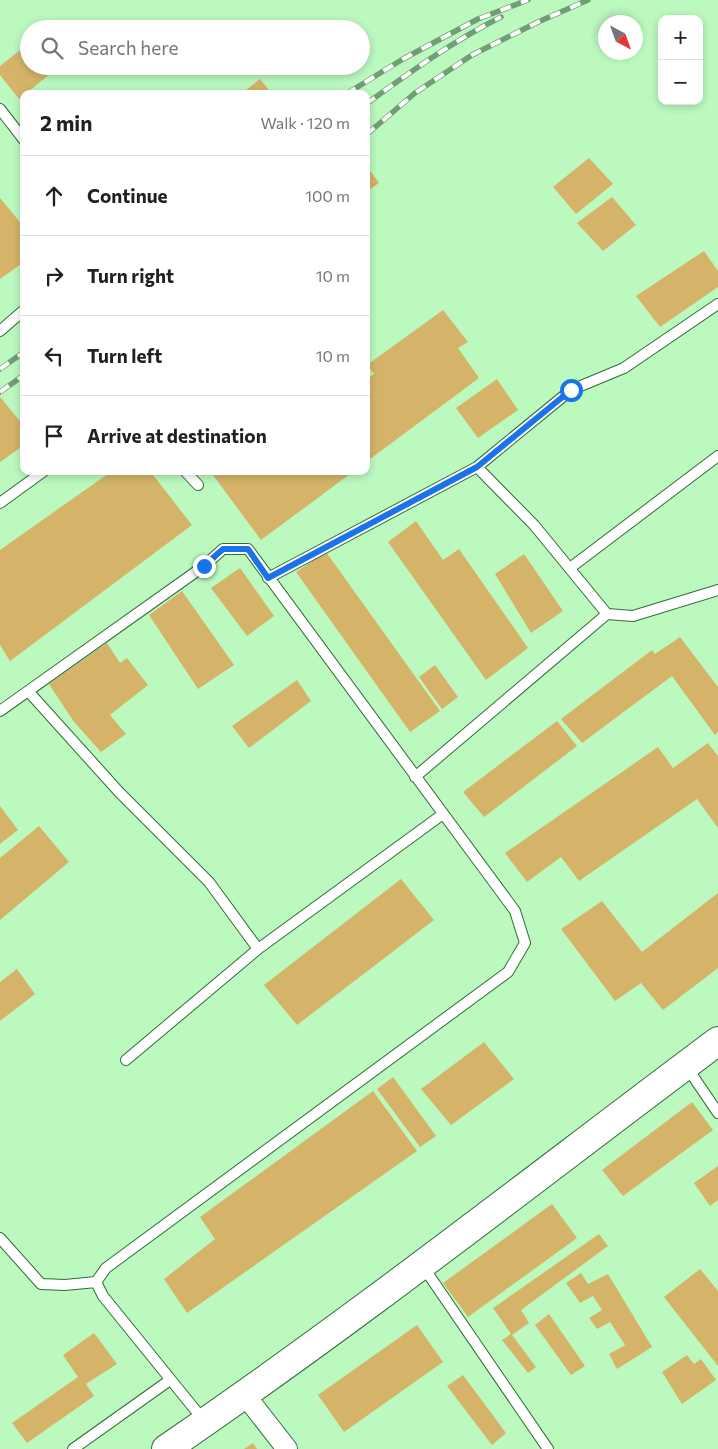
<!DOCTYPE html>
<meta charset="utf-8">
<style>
:root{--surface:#fff;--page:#f6f6f6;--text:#202124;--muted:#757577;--line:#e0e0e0}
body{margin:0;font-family:Commissioner,sans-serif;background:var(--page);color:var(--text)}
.controls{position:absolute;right:15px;top:15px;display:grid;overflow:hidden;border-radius:10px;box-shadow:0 2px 8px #0003}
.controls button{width:45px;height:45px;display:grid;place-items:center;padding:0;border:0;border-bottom:1px solid var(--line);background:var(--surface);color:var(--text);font:25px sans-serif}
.compass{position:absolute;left:598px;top:15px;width:45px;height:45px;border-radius:50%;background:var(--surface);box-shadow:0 2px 8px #0003;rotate:139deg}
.stop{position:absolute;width:15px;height:15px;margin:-11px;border:4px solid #1a73e8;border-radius:50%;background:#fff}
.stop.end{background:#1a73e8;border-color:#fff;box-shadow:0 1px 5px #0008}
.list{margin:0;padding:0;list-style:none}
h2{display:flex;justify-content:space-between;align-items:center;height:65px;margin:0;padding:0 20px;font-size:21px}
h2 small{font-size:16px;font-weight:400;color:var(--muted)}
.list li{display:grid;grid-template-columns:32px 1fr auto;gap:15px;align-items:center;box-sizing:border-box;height:80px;padding:0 20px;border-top:1px solid var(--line)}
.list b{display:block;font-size:19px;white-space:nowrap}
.list em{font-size:16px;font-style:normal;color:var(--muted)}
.icon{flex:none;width:28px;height:28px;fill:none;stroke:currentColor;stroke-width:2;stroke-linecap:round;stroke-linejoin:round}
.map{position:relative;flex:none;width:718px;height:1449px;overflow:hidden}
.search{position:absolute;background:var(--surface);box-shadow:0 2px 8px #0003;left:20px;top:20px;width:350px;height:55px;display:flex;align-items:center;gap:12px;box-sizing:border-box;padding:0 18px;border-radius:28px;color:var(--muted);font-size:19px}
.panel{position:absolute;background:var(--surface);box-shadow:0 2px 8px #0003;left:20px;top:90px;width:350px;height:385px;border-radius:10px}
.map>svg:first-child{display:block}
</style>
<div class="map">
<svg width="718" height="1449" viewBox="0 0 718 1449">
<rect width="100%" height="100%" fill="#bbf9bf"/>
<path fill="#d5b469" d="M29 43V66H52L55 70 19 99 0 75V66Z
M260 79 272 94H241Z
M589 158 613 184 576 214 553 187Z
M366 165 379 183 366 192Z
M612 197 636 225 603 251 577 223Z
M0 198 24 227V262L0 279Z
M704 251 718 271V287L660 327 636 296Z
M443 310 468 342 458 348 479 378 366 462V380L374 374 367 365Z
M497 379 518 410 478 438 456 408Z
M0 397 24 426V445L0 462Z
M112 471H150L192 525 10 661 0 645V550Z
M210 471H354L261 540Z
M416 521 443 560 459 549 528 648 486 680 388 542Z
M326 552 440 711 410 732 296 572Z
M524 554 563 611 531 633 495 574Z
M240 568 274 616 247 636 211 588Z
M182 591 234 665 198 689 149 615Z
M680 637 718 687V732L715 735 672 676 582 743 561 719 652 650 655 654Z
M107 643 120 663 127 658 148 685 110 715 126 734 101 752 74 722 49 684Z
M435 665 458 697 442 709 419 677Z
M297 680 311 701 249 748 232 726Z
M557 721 577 746 484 817 463 792Z
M708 743 718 756V828L697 799 579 881 561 857 527 882 505 853 658 747 673 768Z
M0 806 18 830 0 844Z
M39 826 69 862 0 920V858Z
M401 879 434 920 297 1025 264 985Z
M718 893V968L663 1010 641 983 615 1001 561 929 602 901 642 952Z
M17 969 35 994 0 1021V982Z
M484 1042 514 1079 451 1125 421 1089Z
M393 1077 436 1136 420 1147 377 1089Z
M373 1091 417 1151 187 1313 164 1279 215 1239 200 1217Z
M692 1102 713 1130 623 1196 602 1170Z
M718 1166V1200L710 1206 694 1183Z
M552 1204 577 1238 468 1317 443 1283Z
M599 1234 608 1246 521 1310 529 1323 512 1335 536 1367 528 1373 502 1340 511 1334 493 1308Z
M700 1269 718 1291V1366L664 1297Z
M581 1273 588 1284 608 1274 652 1347 617 1369 609 1354 625 1345 610 1322 597 1329 589 1318 602 1310 593 1296 580 1303 566 1283Z
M549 1314 585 1366 571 1375 535 1325Z
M417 1325 443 1362 344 1432 318 1395Z
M94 1333 117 1364 86 1384 94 1396 27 1443 12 1423 78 1377 63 1355Z
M687 1355 694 1364 701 1359 716 1380 682 1404 662 1372Z
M463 1375 506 1433 492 1445 447 1386Z
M253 1443 257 1449H244Z"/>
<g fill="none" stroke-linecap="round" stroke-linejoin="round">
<defs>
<path id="lane" d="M0 109 24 140
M0 331 24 310
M477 467 534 525 607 614 633 616 718 590
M185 471 198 485
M0 503 44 471
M570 568 718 456
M268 578 477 467 571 390 624 368 718 304
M28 691 119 792 209 882 258 949
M0 711 204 566 223 549H248L515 911 525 943 508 972 106 1268 96 1282 103 1296 205 1422
M415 777 607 614
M126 1060 258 949 443 814
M686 1066 718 1113
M0 1238 41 1284 65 1285 96 1282
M422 1265 548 1449
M73 1449 170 1380"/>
<path id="street" d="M245 1395 287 1449"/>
<path id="secondary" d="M166 1449C355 1320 535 1178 718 1041"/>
</defs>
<use href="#lane" stroke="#316c38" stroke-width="12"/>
<use href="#street" stroke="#316c38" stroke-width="22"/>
<use href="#secondary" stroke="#316c38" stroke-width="30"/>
<use href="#lane" stroke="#fff" stroke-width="10"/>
<use href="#street" stroke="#fff" stroke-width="20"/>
<use href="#secondary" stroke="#fff" stroke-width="28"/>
<defs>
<path id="rail" d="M346 94 403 59 478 19 528 0
M366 104C409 73 453 41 501 17
M366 135 415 93 472 55 538 22 588 0
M0 369 24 352
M0 392 24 375"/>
</defs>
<use href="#rail" stroke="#719e75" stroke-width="5.5"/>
<use href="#rail" stroke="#fff" stroke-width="4" stroke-dasharray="11" stroke-linecap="butt"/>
</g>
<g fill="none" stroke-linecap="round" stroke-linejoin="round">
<path stroke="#1a73e8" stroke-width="6" d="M204 566 223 549H248L268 578 477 467 571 390"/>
</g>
</svg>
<div class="controls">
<button>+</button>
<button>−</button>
</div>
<svg class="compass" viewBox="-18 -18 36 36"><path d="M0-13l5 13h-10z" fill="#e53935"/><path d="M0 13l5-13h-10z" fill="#757577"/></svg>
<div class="stop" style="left:571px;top:390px"></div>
<div class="stop end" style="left:204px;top:566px"></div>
<div class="search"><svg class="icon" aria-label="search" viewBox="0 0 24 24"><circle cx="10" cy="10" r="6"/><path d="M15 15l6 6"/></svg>Search here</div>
<section class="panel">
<h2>2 min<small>Walk · 120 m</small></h2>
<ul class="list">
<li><svg class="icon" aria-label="ahead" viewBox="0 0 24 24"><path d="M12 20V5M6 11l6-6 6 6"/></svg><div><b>Continue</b></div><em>100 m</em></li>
<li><svg class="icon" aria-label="right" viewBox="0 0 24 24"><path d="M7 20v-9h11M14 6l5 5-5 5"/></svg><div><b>Turn right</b></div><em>10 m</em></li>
<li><svg class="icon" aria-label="left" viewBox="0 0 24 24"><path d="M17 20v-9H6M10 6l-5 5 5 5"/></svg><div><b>Turn left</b></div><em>10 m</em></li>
<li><svg class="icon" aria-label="arrive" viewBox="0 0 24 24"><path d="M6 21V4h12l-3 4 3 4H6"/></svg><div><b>Arrive at destination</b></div></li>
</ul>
</section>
</div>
